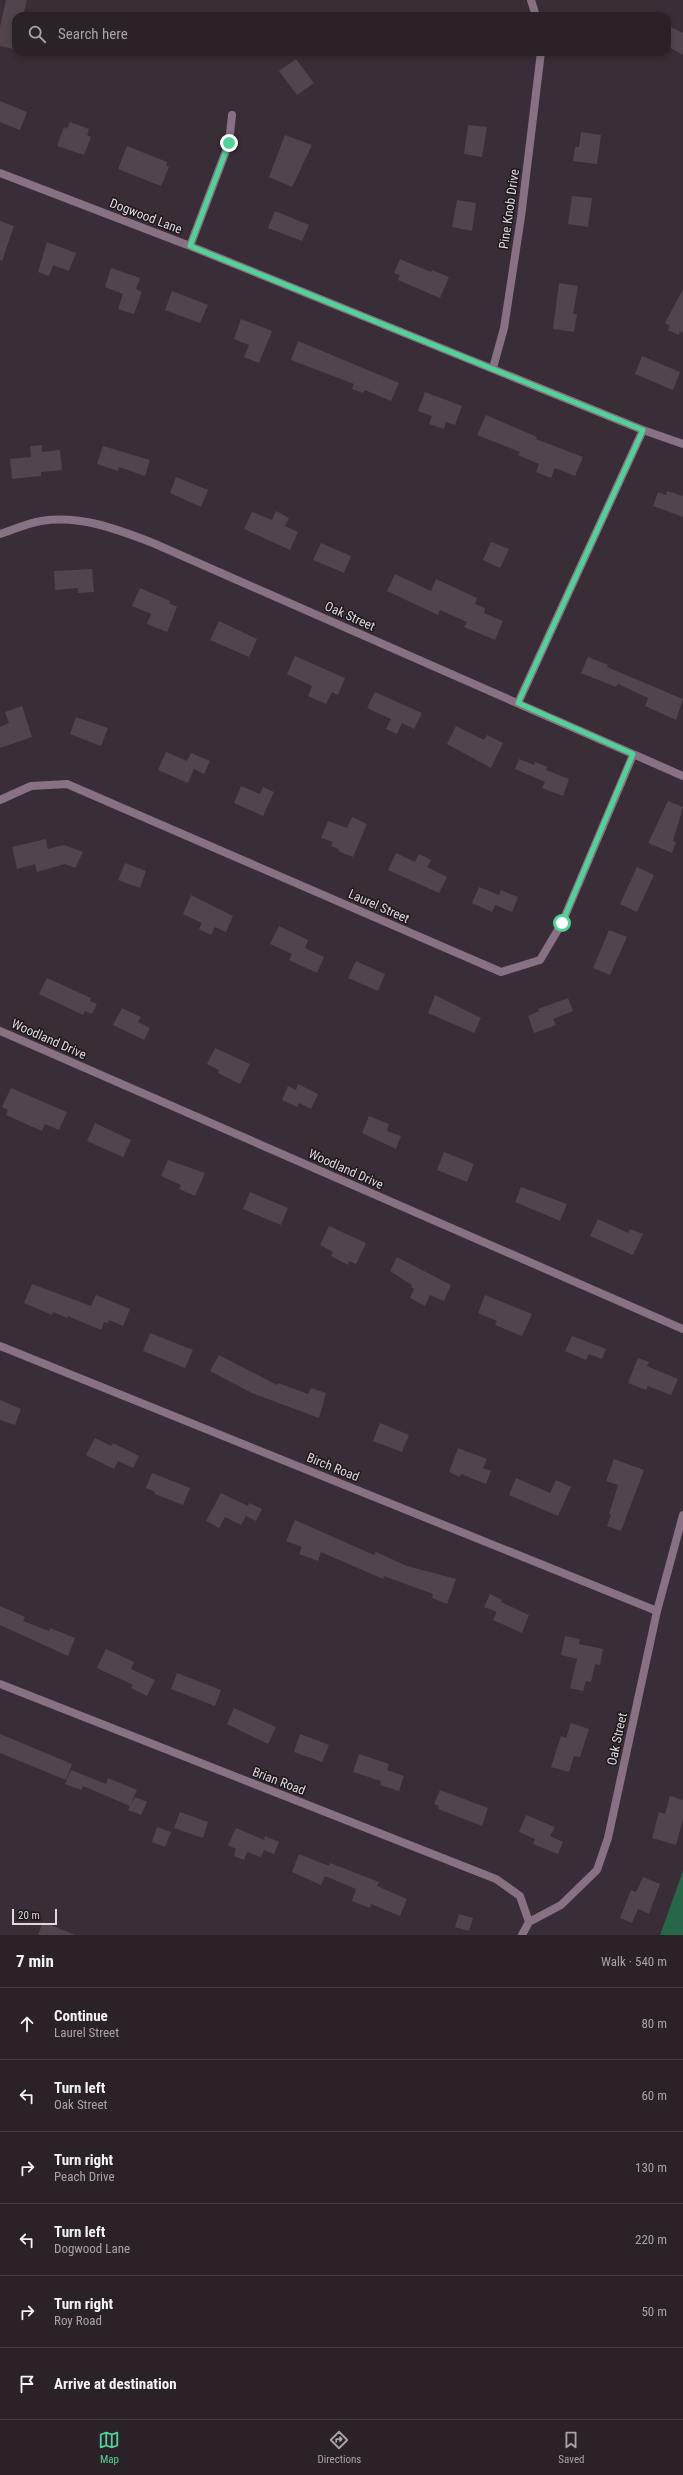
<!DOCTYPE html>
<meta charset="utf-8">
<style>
:root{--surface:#2b2229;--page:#372f35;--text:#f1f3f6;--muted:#a6a4a8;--line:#473f46;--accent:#51d398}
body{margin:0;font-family:"Roboto Condensed",sans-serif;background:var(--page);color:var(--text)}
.scale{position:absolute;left:12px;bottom:10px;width:45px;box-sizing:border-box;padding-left:4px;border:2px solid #dfd7dd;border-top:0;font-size:11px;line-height:14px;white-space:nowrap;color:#dfd7dd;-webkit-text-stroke:3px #1d181c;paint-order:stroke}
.stop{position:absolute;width:12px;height:12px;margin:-9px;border:3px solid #51d398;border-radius:50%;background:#fff}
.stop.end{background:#51d398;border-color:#fff;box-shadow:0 1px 4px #0008}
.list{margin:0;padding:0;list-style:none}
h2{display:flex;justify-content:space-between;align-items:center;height:52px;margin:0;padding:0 16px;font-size:17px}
h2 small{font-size:13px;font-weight:400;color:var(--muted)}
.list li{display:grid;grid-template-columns:26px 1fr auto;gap:12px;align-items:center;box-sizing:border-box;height:72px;padding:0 16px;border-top:1px solid var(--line)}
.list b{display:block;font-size:15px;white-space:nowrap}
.list p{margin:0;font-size:13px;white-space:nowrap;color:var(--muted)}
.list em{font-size:13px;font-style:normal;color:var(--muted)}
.icon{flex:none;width:22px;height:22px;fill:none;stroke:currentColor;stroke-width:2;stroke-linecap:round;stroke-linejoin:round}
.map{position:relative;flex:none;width:683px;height:1935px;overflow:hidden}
.search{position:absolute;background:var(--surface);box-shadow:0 2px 6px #0003;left:12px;right:12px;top:12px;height:44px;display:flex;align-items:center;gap:10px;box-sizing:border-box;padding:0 14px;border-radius:12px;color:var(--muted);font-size:15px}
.sheet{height:484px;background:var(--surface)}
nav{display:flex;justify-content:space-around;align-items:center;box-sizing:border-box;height:56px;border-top:1px solid var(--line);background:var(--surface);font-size:11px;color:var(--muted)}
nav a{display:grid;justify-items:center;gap:2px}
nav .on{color:var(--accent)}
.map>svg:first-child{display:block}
</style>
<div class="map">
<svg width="683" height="1935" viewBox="0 0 683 1935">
<rect width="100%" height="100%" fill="#392d37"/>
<path fill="#286649" d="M683 1871V1935H660Z"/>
<path fill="#51444e" d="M6 0H27L23 16H16V43L13 49 0 46V27Z
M671 27 683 33V55L667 46V34Z
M296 59 314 83 297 95 279 71Z
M0 101 27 112 20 130 0 122Z
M70 122 89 129 87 135 91 137 84 155 57 146 64 127 67 129Z
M468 125 487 127 482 157 464 154Z
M581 132 601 135 597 164 573 161 575 147H579Z
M285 135 312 145 292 187 269 177Z
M127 146 167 162 166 166 169 167 161 186 118 169Z
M572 196 592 198 588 227 568 224Z
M457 200 476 203 472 231 452 227Z
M275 211 309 225 302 241 268 228Z
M0 221 14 226 2 261 0 260Z
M47 242 76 253 69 271 53 265 49 276 38 272Z
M400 259 431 272 432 270 449 277 440 298 398 280 400 275 394 273Z
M111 268 140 278 136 289 142 292 134 314 118 309 123 294 105 287Z
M559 283 578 286 573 314H577L574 332 553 329Z
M683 289V333L680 331 679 335 668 330 670 326 665 323Z
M172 291 208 305 200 323 165 310Z
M241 319 272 331 259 363 244 357 249 345 234 339Z
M298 341 399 383 391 401 365 390 363 393 352 389 354 384 291 360Z
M642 356 680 372 673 390 635 374Z
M425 392 462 406 455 425 446 422 444 429 429 424 432 416 418 411Z
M486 415 537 437 536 439 583 457 575 476 555 468 551 478 536 472 539 464 518 455 520 452 477 435Z
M42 445V452L60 450 62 470 41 472V476L12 479 10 459 31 457 30 446Z
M103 446 150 460 145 476 119 467 118 471 97 464Z
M176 477 208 490 201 507 170 493Z
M667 491 683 496V517L653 506 658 492 666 495Z
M276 511 289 518 285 526 298 532 290 550 244 529 252 512 272 520Z
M491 542 509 549 500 568 483 560Z
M321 543 351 556 344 573 313 560Z
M92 569 94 592 78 593V588L55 590 54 571Z
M395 574 431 591 436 579 477 598 475 604 485 608 484 613 503 621 495 640 464 627 467 622 440 610 438 615 387 591Z
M140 588 170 601 169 603 177 607 167 632 147 624 151 614 132 606Z
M219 621 257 639 249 657 210 640Z
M295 656 345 678 338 695 332 692 326 704 308 696 312 686 287 674Z
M588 657 608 665 607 667 683 699 676 720 645 706 648 698 618 684 616 687 581 673Z
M375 692 422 713 414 729 402 723 397 734 386 729 391 719 367 708Z
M22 706 32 737 0 748V727L9 723 5 712Z
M76 717 108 728 101 746 70 734Z
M456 726 484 740 487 735 503 743 491 768 447 744Z
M166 752 187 761 191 753 210 761 204 774 194 769 188 783 158 770Z
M519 759 534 765 535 762 547 767 546 770 569 779 563 796 542 788 545 782 515 769Z
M241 786 260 794 263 787 274 792 263 816 234 803Z
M668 801 683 807 673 841 676 842 672 853 648 843Z
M352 817 367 824 353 857 338 851 339 849 331 846 333 842 321 838 328 821 347 828Z
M46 839 48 849 64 845 83 852 75 868 65 864 37 872 35 864 17 869 12 847Z
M396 853 415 862 419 854 431 860 427 867 447 877 439 893 388 870Z
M125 863 146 871 140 888 118 880Z
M637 867 654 875 637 912 620 904Z
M479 887 499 895 501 890 518 897 512 912 495 905 492 912 472 903Z
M191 895 233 916 226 932 215 927 211 935 199 929 202 923 183 914Z
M279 926 308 940 305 948 324 957 317 973 289 960 292 954 270 944Z
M609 930 627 937 610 975 593 968Z
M356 961 385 974 378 991 348 978Z
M47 978 91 998 90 1001 97 1004 92 1014 85 1011 83 1015 39 994Z
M435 995 481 1018 474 1033 428 1013Z
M568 998 573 1011 553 1019 556 1025 534 1033 528 1016 539 1011 538 1009Z
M122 1008 141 1017 138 1022 150 1028 144 1040 113 1025Z
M215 1048 250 1064 240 1084 218 1073 219 1070 207 1064Z
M298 1084 318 1094 311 1109 299 1103 297 1107 282 1100 288 1086 296 1090Z
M11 1088 67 1112 59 1130 45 1124 42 1131 6 1115 8 1110 2 1107Z
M369 1116 389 1124 387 1131 401 1136 396 1149 362 1133Z
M95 1123 131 1140 123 1157 87 1141Z
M444 1152 474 1164 467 1182 437 1170Z
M168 1160 205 1173 195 1196 179 1189 181 1185 161 1176Z
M521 1187 567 1204 560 1221 515 1202Z
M250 1192 288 1208 281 1225 243 1209Z
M598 1219 628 1233 630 1229 643 1234 633 1255 590 1236Z
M329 1226 366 1243 356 1264 349 1261 348 1265 331 1256 333 1252 320 1245Z
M397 1257 451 1285 444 1301 430 1295 425 1306 410 1298 414 1289 411 1287 412 1285 390 1271Z
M32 1284 91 1306 96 1295 130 1309 123 1326 109 1320 108 1323 104 1322 101 1330 68 1316 67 1318 53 1312 52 1315 24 1303Z
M485 1295 532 1314 522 1336 495 1325 497 1321 478 1313Z
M150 1333 193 1350 185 1368 143 1351Z
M572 1336 606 1349 602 1359 589 1354 586 1360 565 1351Z
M219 1355 277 1385 278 1383 308 1394 311 1388 326 1393 319 1418 252 1393 210 1371Z
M638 1358 649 1362 647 1366 678 1379 671 1395 648 1386 646 1390 628 1383Z
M0 1400 21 1409 15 1425 0 1420Z
M380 1423 409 1435 402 1452 373 1441Z
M95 1438 111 1446 113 1443 139 1456 133 1468 118 1461 114 1469 86 1455Z
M458 1448 487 1459 483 1468 491 1471 486 1484 461 1474 460 1477 449 1472Z
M614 1459 644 1470 621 1531 607 1526 611 1515 609 1514 618 1485 606 1481Z
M152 1473 190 1488 183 1505 155 1494V1492L146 1488Z
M516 1478 550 1493 556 1480 571 1487 558 1516 509 1495Z
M221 1493 248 1506 249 1503 262 1509 256 1521 246 1516 241 1525 225 1517 219 1528 206 1521Z
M295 1520 374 1555 376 1552 407 1566 456 1579 447 1604 432 1598 433 1594 384 1576 383 1579 321 1552 318 1561 299 1554 302 1547 286 1541Z
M490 1594 502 1600 497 1612 484 1607Z
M501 1602 529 1615 522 1633 493 1620Z
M0 1606 25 1617 23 1621 49 1631 50 1628 75 1638 68 1656 0 1625Z
M565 1636 580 1639 579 1644 603 1649 600 1665 595 1664 591 1682 586 1681 583 1691 570 1688 577 1659 561 1655Z
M106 1649 134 1662 131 1669 155 1680 147 1696 131 1688 133 1685 97 1668Z
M177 1673 221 1690 215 1706 171 1689Z
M234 1708 276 1727 268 1744 227 1724Z
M571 1723 589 1729 580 1757 574 1756 569 1772 551 1767 561 1736 566 1738Z
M0 1734 72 1764 66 1780 0 1753Z
M300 1734 329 1745 322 1762 294 1752Z
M359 1754 389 1764 387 1770 404 1776 399 1791 380 1785 381 1781 353 1772Z
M71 1770 106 1784 108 1778 137 1790 130 1806 83 1786 81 1790 65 1784Z
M440 1790 488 1808 482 1826 438 1809 439 1806 434 1804Z
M670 1796 683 1800V1819L676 1845 652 1838 659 1812 665 1814Z
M135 1797 147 1802 141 1815 128 1810Z
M180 1812 208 1822 203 1838 174 1828Z
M526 1815 555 1827 550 1836 563 1842 558 1854 533 1844 535 1839 519 1832Z
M157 1827 171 1832 165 1847 152 1842Z
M236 1828 264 1840 265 1836 279 1842 274 1854 264 1850 261 1857 247 1852 244 1860 234 1856 236 1849 228 1845Z
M299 1854 329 1866 330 1863 379 1882 377 1886 407 1899 400 1916 371 1904 370 1908 352 1901 356 1889 325 1876 321 1885 292 1872Z
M643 1877 660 1884 649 1914 638 1909 632 1923 620 1918 631 1890 636 1892Z
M459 1914 473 1918 469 1931 455 1927Z
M43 1922 75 1935H38Z"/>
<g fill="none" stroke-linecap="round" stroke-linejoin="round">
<path stroke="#877182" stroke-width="8" d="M531 0 536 16
M0 173 190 246 643 430 683 444
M190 246 229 143 232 115
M493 368 504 328 521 217 541 52
M0 534C13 530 28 523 41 521 81 515 117 529 153 543L683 776
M518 703 643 430
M0 800 31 786 67 784 501 972 540 960 562 923 633 755
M0 1031 683 1329
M0 1346 657 1611
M0 1684 496 1879 520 1896 529 1922
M522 1935 529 1922 561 1905 597 1870 608 1838 657 1611 683 1515"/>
</g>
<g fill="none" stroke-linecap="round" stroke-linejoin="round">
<path stroke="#51d398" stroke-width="5" d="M229 143 190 246 643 430 518 703 633 754 562 923"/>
</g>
<g text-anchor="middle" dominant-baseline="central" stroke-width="3" stroke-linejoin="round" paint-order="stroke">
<g font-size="13" fill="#dfd7dd" stroke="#1d181c">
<text transform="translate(509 209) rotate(-82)">Pine Knob Drive</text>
<text transform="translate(146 216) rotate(21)">Dogwood Lane</text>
<text transform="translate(350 616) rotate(24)">Oak Street</text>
<text transform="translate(379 906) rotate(24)">Laurel Street</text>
<text transform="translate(49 1039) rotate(24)">Woodland Drive</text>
<text transform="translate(346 1169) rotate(24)">Woodland Drive</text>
<text transform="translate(333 1467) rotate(22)">Birch Road</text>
<text transform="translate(617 1739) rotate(-78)">Oak Street</text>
<text transform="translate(279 1781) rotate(21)">Brian Road</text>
</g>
</g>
</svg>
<div class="scale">20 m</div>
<div class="stop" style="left:562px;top:923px"></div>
<div class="stop end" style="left:229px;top:143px"></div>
<div class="search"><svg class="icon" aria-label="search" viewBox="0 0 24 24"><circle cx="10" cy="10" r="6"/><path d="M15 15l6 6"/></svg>Search here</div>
</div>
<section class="sheet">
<h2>7 min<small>Walk · 540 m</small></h2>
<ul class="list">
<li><svg class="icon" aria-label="ahead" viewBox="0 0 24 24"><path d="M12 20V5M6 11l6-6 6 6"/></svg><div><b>Continue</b><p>Laurel Street</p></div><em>80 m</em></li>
<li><svg class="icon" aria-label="left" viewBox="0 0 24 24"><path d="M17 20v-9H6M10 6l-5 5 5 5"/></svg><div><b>Turn left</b><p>Oak Street</p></div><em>60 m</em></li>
<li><svg class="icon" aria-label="right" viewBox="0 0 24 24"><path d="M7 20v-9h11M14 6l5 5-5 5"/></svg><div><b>Turn right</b><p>Peach Drive</p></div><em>130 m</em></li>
<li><svg class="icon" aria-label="left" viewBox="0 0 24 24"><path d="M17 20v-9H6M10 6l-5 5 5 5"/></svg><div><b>Turn left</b><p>Dogwood Lane</p></div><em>220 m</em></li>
<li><svg class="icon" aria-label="right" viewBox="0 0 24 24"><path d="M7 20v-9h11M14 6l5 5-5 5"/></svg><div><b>Turn right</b><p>Roy Road</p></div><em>50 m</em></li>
<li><svg class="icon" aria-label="arrive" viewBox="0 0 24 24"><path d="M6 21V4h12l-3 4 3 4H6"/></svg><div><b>Arrive at destination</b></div></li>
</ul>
</section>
<nav>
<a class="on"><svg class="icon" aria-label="map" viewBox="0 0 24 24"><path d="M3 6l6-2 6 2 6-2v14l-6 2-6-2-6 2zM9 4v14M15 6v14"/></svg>Map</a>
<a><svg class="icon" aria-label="directions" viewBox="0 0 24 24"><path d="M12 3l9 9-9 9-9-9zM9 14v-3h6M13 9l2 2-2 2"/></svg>Directions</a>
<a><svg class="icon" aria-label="saved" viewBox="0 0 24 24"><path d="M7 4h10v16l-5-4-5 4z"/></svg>Saved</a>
</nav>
